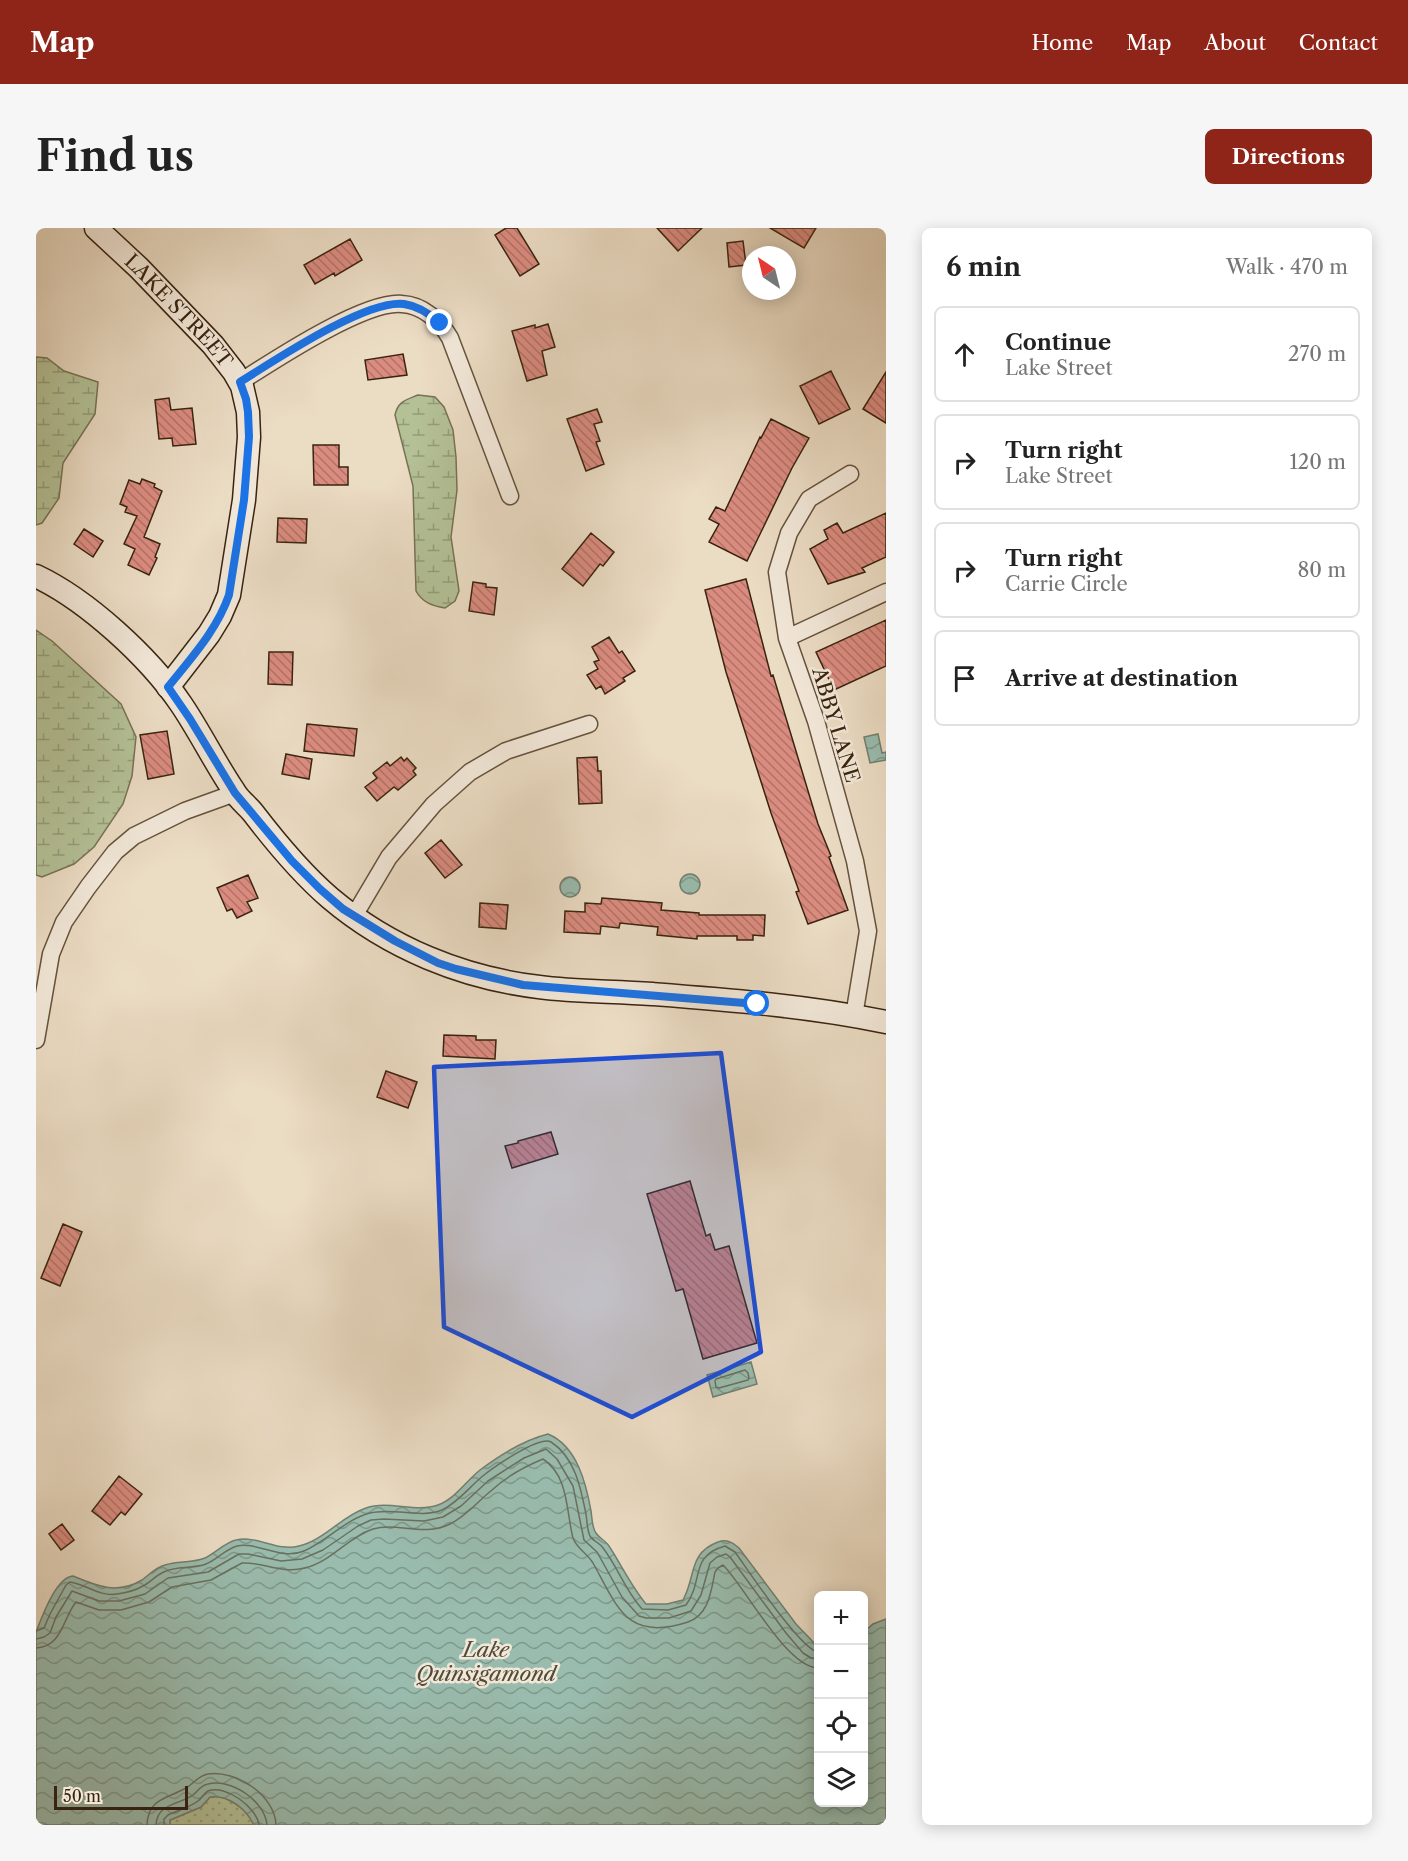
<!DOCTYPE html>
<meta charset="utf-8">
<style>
:root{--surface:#fff;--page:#f6f6f6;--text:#222;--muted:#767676;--line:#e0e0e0;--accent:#8f2418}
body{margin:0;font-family:"Libre Caslon Text",serif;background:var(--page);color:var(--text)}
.controls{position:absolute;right:18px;bottom:18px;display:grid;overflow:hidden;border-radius:9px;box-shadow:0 3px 15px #0003}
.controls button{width:54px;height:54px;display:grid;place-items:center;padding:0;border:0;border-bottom:2px solid var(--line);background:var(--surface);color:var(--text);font:30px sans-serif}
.compass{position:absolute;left:706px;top:18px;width:54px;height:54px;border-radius:50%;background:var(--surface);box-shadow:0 3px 15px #0003;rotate:325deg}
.scale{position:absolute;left:18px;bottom:15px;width:134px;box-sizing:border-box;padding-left:6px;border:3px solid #3a2410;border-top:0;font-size:16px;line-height:21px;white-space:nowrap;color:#3a2410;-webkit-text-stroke:4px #f2e8d9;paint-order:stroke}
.stop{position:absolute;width:18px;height:18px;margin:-14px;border:4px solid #1a73e8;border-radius:50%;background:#fff}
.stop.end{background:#1a73e8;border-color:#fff;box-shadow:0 2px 6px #0008}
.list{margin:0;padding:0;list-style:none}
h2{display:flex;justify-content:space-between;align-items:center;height:78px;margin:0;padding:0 24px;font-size:26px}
h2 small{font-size:20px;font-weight:400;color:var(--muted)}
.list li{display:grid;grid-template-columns:39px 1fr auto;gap:18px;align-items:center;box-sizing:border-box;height:96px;margin:0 12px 12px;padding:0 12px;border:2px solid var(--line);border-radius:9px}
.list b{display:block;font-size:22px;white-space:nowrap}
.list p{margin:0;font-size:20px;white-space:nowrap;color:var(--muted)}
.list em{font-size:20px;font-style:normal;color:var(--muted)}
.icon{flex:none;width:33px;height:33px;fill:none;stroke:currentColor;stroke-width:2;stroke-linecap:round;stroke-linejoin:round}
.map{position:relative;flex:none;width:850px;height:1597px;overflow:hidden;border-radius:9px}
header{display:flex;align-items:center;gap:36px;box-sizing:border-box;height:84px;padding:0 30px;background:var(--accent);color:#fff}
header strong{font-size:28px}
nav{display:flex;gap:33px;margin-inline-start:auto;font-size:21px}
.intro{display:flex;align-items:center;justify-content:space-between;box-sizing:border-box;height:144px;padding:0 36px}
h1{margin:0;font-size:42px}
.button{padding:15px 27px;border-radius:9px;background:var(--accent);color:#fff;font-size:21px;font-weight:700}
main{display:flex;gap:36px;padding:0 36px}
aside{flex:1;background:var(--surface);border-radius:9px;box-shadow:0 3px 15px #0003}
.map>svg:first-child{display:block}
</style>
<header>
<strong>Map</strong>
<nav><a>Home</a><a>Map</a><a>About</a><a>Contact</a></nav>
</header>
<div class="intro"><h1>Find us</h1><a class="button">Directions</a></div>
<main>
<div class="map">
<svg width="850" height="1597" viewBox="0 0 850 1597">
<defs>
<pattern id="wetland-marsh" width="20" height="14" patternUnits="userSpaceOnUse" patternTransform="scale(1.5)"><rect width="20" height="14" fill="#b4c197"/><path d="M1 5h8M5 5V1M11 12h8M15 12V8" fill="none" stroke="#939d7a"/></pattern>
<pattern id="park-dots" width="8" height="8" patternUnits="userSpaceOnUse" patternTransform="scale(1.5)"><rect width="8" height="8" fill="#b4c197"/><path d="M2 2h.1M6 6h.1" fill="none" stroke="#939d7a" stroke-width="1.8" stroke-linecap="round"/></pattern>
<pattern id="water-waves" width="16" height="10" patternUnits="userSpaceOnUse" patternTransform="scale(1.5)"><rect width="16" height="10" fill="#99bcae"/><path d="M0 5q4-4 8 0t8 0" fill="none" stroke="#7e998c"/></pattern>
<pattern id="building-back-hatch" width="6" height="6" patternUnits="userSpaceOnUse" patternTransform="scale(1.5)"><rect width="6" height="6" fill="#db8c80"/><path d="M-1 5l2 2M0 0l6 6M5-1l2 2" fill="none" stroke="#b37267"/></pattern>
</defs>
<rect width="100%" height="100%" fill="#ebdcc4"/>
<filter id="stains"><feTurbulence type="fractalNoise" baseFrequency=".00333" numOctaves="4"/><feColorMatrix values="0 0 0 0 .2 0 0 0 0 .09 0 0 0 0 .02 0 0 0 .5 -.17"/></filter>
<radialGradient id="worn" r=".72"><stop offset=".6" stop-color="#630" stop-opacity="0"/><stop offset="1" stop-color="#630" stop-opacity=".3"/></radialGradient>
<path fill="url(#wetland-marsh)" stroke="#777254" stroke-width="1.5" d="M0 129 11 130 28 143 62 154 59 186 27 235 23 270 6 295 0 297Z
M382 167 399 169 408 179 417 202 420 229 421 262 415 309 423 363 419 373 409 380C396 378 386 374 380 363L377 258 359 187C362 173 370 172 382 167Z
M0 402 16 413 85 476 100 509 96 548 87 576 58 619 38 636 6 649 0 647Z"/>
<path fill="url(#park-dots)" stroke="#777254" stroke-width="1.5" d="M182 1568C199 1573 211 1582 218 1597H134V1592L165 1579 174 1569Z"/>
<path fill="url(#water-waves)" stroke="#737f6f" stroke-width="1.5" d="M842 506 846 525 850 524V532L834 535 828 509Z
M644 656a10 10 0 1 1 20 0a10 10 0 1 1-20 0Z
M524 659a10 10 0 1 1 20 0a10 10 0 1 1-20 0Z
M715 1134 721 1156 677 1169 671 1147Z
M512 1206C541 1218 550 1255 555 1283 556 1289 556 1300 560 1305 563 1310 570 1313 573 1318 586 1338 595 1358 610 1376H631L647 1372C660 1349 652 1325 682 1314 691 1311 696 1314 703 1320L760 1396 782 1419V1574H828V1404L837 1396 850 1391V1597H218C210 1581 194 1567 174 1569L165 1579 134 1592V1597H0V1404C6 1389 20 1349 37 1348 61 1358 81 1367 106 1352 113 1347 120 1339 129 1337 141 1333 157 1335 169 1330 179 1325 190 1314 200 1312 221 1307 242 1324 263 1318 288 1312 306 1288 330 1280 353 1272 379 1285 402 1277 419 1271 430 1253 444 1242 464 1227 488 1212 512 1206Z"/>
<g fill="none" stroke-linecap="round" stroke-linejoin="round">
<path stroke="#6a705f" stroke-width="1.5" d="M709 1142 712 1145 713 1150 712 1152 683 1160 680 1159 679 1153 680 1151Z
M0 1403 8 1400 14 1386 30 1357 34 1354C50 1356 63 1369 81 1366 89 1365 100 1362 107 1358 115 1354 121 1346 130 1343 142 1338 157 1341 170 1336 180 1332 190 1321 201 1318 221 1313 244 1333 268 1323 291 1313 310 1291 334 1285 358 1279 383 1291 406 1282 423 1274 434 1258 448 1247 458 1239 504 1207 515 1214 539 1229 545 1261 550 1286 551 1292 551 1302 554 1308 557 1313 564 1315 567 1320 582 1339 588 1361 606 1381L632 1382 650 1377C668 1353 653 1328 689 1318L699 1324C712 1342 765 1422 782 1424
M0 1411 8 1409 14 1405 20 1389 36 1363 63 1373H83L109 1366 132 1350 172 1344 203 1326H212L245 1333 266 1331 287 1322 322 1298 335 1292 348 1291 388 1293 407 1289 425 1278 452 1253 488 1230 510 1221 521 1231 537 1258 548 1312 561 1324 586 1369 603 1388 610 1390H633L655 1383 665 1367 674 1335 681 1329 690 1326 694 1329 750 1405 767 1425 775 1430 782 1431
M0 1420C26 1419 27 1390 40 1374L63 1382H85L113 1374 136 1359 175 1352 206 1335C228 1334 244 1346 269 1340 295 1334 312 1309 337 1301 361 1294 388 1309 414 1296 431 1288 442 1273 456 1262 470 1249 490 1238 507 1231 533 1248 530 1283 537 1310 541 1321 551 1325 557 1335 582 1380 591 1414 652 1394 673 1387 675 1363 679 1344L682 1340 687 1337C710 1360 750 1439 782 1440
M111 1597C112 1571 130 1571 148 1561 157 1557 161 1548 172 1546 200 1542 239 1567 240 1597
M120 1597C121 1575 143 1577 157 1567 162 1563 165 1557 172 1556 195 1550 229 1573 231 1597
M128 1597V1591L132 1587C141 1583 154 1579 162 1573 166 1570 168 1565 172 1563 190 1556 221 1580 223 1597"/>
</g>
<path fill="url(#building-back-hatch)" stroke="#3a2410" stroke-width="1.5" d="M470 0H481L503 36 484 48 459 7Z
M621 0H666L642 23Z
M734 0H780L768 20Z
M314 11 326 32 299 48 298 45 279 56 268 37Z
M707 13 710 37 693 39 691 15Z
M512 96 519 119 506 123 511 147 491 153 476 103 499 97V100Z
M367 126 371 147 332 152 329 132Z
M795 143 814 181 783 196 764 158Z
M850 144V195L827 181Z
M133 170 135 182 156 180 160 216 137 218 136 210 123 211 119 172Z
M561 181 566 194 558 196 564 213 560 214 568 236 550 243 531 191Z
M735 191 773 210 756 240 711 333 673 314 683 296 673 291 680 279 689 283 724 209 725 210Z
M277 217H303V239H312V257H278Z
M106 251 119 256 118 259 126 263 108 309 124 316 119 329 121 330 113 347 92 337 99 321 88 316 101 288 89 284 91 279 84 276 93 252 104 256Z
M850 285V329L826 340 829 344 792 356 774 321 792 311 788 302 801 295 807 305Z
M242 290 271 291 270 315 241 314Z
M48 301 67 313 57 329 38 316Z
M555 305 578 324 567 338 564 336 547 358 526 341Z
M710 351 735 448 737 447 782 596 795 628 793 629 812 682 772 696 760 664 763 663 735 585 690 444 669 362Z
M437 354 450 356V359L461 360 458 387 433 383Z
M850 392V438L798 462 780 424Z
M573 409 583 425 586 423 599 443 587 450 589 453 569 466 565 458 560 461 551 447 562 441 558 434 563 432 556 419Z
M233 424H257L256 457 232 456Z
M271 496 321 501 318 528 268 523Z
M131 503 138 546 112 551 104 507Z
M250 526 276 531 273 551 246 546Z
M365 529 368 533 371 530 380 540 377 543 380 547 362 562 358 559 341 573 329 559 341 550 337 545 351 534 354 538Z
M561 529 562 543H565L566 575 543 576 541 530Z
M405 612 426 637 409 650 389 625Z
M212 647 222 670 211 674 216 683 201 690 196 681 191 683 181 660Z
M566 670 626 675 625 682 663 685V687H729L728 708 717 707V712H701V708H661V711L621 707 622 699 584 695 583 700 565 698 564 706 528 704 529 683 549 684V675L565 676Z
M444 675 472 677 470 701 443 699Z
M408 807 440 808V812H460L459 831 407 828Z
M350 843 381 854 372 880 341 869Z
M515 904 522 926 476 940 469 918 482 915V913Z
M654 953 670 1008 674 1006 679 1022 693 1018 721 1115 667 1131 647 1061 640 1063 611 966Z
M27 996 46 1004 24 1058 5 1050Z
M83 1248 106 1266 89 1287 85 1284 74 1297 56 1283Z
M26 1296 38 1312 25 1322 13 1306Z"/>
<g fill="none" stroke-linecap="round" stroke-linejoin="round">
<defs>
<path id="minor" d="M204 154C237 133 329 72 366 76 387 77 404 93 414 110L474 268
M814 246 773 271 753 305 741 344 751 410 780 493 819 633 832 703 818 788
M751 410 850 364
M318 688 353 629 398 576 434 544 470 523 553 496
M0 812 15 726 28 694 52 659 79 624 98 608 149 583 199 565"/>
<g id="secondary">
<path id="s1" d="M60 0 103 40 177 117 198 144 206 158 212 184 213 209 208 272 193 367 184 388 173 406 132 459"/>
<path d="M0 348C51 372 113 429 145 476 164 504 179 535 198 563 203 572 212 578 218 586 241 616 265 645 294 670 353 720 427 750 503 759 540 764 578 763 616 766 694 772 773 778 850 794"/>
</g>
</defs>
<use href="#minor" stroke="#66523d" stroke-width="19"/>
<use href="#secondary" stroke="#3a2410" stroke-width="25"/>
<use href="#minor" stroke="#f2e8d9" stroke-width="16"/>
<use href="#secondary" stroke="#f2e8d9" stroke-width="22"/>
</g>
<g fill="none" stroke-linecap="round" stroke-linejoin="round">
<path stroke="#1a73e8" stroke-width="8" d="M404 95C394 86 382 78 368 76 330 71 238 133 204 154L210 171 212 184 213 209 208 272 193 367C181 402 155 430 132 459L154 491 199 565 256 633 284 661 307 681 359 713 402 735 420 741 487 757 721 776"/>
</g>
<path fill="#1d4ed8" fill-opacity="0.2" stroke="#1d4ed8" stroke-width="4.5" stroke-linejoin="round" d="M685 825 725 1124 596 1189 408 1099 398 839Z"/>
<g text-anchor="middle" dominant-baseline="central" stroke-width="5" stroke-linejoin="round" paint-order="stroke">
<g font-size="20" fill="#3a2410" stroke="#f2e8d9">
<text stroke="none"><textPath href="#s1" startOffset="117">LAKE STREET</textPath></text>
<text transform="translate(800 497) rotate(73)">ABBY LANE</text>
</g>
<g font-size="21" font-style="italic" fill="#524a38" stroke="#f2e8d9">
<text x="450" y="1421">Lake<tspan x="450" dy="24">Quinsigamond</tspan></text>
</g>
</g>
<rect width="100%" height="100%" filter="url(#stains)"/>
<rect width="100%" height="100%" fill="url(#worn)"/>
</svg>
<div class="controls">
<button>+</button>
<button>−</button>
<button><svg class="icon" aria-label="locate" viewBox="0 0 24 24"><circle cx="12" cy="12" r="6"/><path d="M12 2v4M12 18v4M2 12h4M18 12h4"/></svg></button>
<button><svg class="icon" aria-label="layers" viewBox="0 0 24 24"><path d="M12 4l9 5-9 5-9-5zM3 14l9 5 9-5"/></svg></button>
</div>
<svg class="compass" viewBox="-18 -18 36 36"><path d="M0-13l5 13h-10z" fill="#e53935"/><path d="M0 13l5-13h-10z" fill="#767676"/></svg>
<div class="scale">50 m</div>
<div class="stop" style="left:721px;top:776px"></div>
<div class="stop end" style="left:404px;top:95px"></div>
</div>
<aside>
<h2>6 min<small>Walk · 470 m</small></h2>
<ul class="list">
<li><svg class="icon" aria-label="ahead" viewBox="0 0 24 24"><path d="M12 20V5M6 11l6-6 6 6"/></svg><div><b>Continue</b><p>Lake Street</p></div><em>270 m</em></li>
<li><svg class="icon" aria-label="right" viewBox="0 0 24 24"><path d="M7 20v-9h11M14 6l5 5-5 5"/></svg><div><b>Turn right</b><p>Lake Street</p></div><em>120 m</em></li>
<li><svg class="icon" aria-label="right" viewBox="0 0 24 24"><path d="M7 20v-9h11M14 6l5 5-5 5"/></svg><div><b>Turn right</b><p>Carrie Circle</p></div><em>80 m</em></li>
<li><svg class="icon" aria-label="arrive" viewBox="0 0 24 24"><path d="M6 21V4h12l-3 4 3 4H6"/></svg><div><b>Arrive at destination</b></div></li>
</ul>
</aside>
</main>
